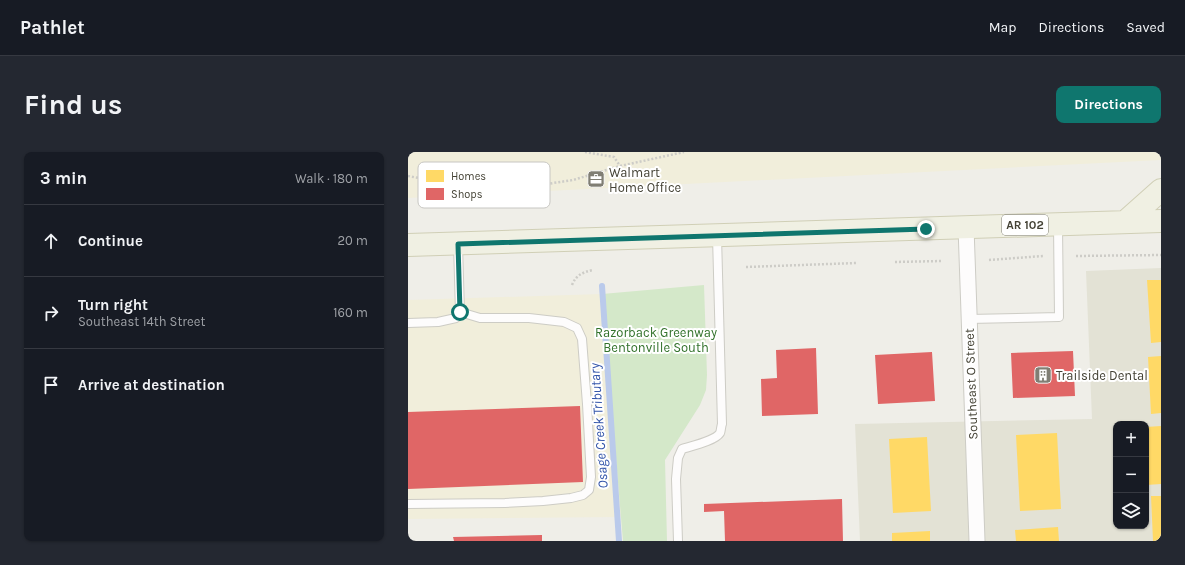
<!DOCTYPE html>
<meta charset="utf-8">
<style>
:root{--surface:#171b24;--page:#242831;--text:#f1f3f6;--muted:#9ea1a6;--line:#363941;--accent:#0f766e}
body{margin:0;font-family:Karla,sans-serif;background:var(--page);color:var(--text)}
.controls{position:absolute;right:12px;bottom:12px;display:grid;overflow:hidden;border-radius:8px;box-shadow:0 1px 3px #0004}
.controls button{width:36px;height:36px;display:grid;place-items:center;padding:0;border:0;border-bottom:1px solid var(--line);background:var(--surface);color:var(--text);font:20px sans-serif}
.stop{position:absolute;width:12px;height:12px;margin:-9px;border:3px solid #0f766e;border-radius:50%;background:#fff}
.stop.end{background:#0f766e;border-color:#fff;box-shadow:0 1px 4px #0008}
.list{margin:0;padding:0;list-style:none}
h2{display:flex;justify-content:space-between;align-items:center;height:52px;margin:0;padding:0 16px;font-size:17px}
h2 small{font-size:13px;font-weight:400;color:var(--muted)}
.list li{display:grid;grid-template-columns:26px 1fr auto;gap:12px;align-items:center;box-sizing:border-box;height:72px;padding:0 16px;border-top:1px solid var(--line)}
.list b{display:block;font-size:15px;white-space:nowrap}
.list p{margin:0;font-size:13px;white-space:nowrap;color:var(--muted)}
.list em{font-size:13px;font-style:normal;color:var(--muted)}
.icon{flex:none;width:22px;height:22px;fill:none;stroke:currentColor;stroke-width:2;stroke-linecap:round;stroke-linejoin:round}
.map{position:relative;flex:none;width:753px;height:389px;overflow:hidden;border-radius:8px}
header{display:flex;align-items:center;gap:24px;box-sizing:border-box;height:56px;padding:0 20px;background:var(--surface);border-bottom:1px solid var(--line)}
header strong{font-size:19px}
nav{display:flex;gap:22px;margin-inline-start:auto;font-size:14px}
.intro{display:flex;align-items:center;justify-content:space-between;box-sizing:border-box;height:96px;padding:0 24px}
h1{margin:0;font-size:28px}
.button{padding:10px 18px;border-radius:8px;background:var(--accent);color:#fff;font-size:14px;font-weight:700}
main{display:flex;gap:24px;padding:0 24px}
aside{flex:1;background:var(--surface);border-radius:8px;box-shadow:0 1px 3px #0004}
.map>svg:first-child{display:block}
</style>
<header>
<strong>Pathlet</strong>
<nav><a>Map</a><a>Directions</a><a>Saved</a></nav>
</header>
<div class="intro"><h1>Find us</h1><a class="button">Directions</a></div>
<main>
<aside>
<h2>3 min<small>Walk · 180 m</small></h2>
<ul class="list">
<li><svg class="icon" aria-label="ahead" viewBox="0 0 24 24"><path d="M12 20V5M6 11l6-6 6 6"/></svg><div><b>Continue</b></div><em>20 m</em></li>
<li><svg class="icon" aria-label="right" viewBox="0 0 24 24"><path d="M7 20v-9h11M14 6l5 5-5 5"/></svg><div><b>Turn right</b><p>Southeast 14th Street</p></div><em>160 m</em></li>
<li><svg class="icon" aria-label="arrive" viewBox="0 0 24 24"><path d="M6 21V4h12l-3 4 3 4H6"/></svg><div><b>Arrive at destination</b></div></li>
</ul>
</aside>
<div class="map">
<svg width="753" height="389" viewBox="0 0 753 389">
<rect width="100%" height="100%" fill="#efeee8"/>
<path fill="#e3e2d5" fill-rule="evenodd" d="M753 116V389H452L447 272 684 267 678 119ZM708 272H738V374H708Z"/>
<path fill="#f1eedb" d="M0 0H753V8L0 46Z
M194 142 213 365 0 367V148Z"/>
<path fill="#d4e8c9" d="M296 133 299 223 298 238 292 253 257 308 259 389H215L194 142Z"/>
<path fill="#ffd966" d="M739 128H753V190L743 191Z
M753 204V261L743 262 740 205Z
M753 274V332L738 333V275Z
M649 281 653 357 612 359 608 283Z
M519 285 523 359 485 361 481 287Z
M743 344H753V389H745Z
M650 375 651 389H608L607 378Z
M522 379V389H484V381Z"/>
<path fill="#e06666" d="M408 196 410 262 354 264 353 227 369 226 368 198Z
M665 199 667 244 605 246 603 201Z
M524 200 527 249 470 252 467 203Z
M172 254 175 330 0 337V260Z
M434 347 435 389H317L316 359 296 360V352Z
M134 383V389H46L45 385Z"/>
<g fill="none" stroke-linecap="round" stroke-linejoin="round">
<path stroke="#bacaeb" stroke-width="6" d="M194 134 211 389"/>
<defs>
<path id="service" d="M560 167 651 165 650 73
M0 171 30 170 48 166 52 160 50 92
M0 352 97 351 135 349 163 346 175 343 181 338 183 325 179 252 174 187 169 176 156 170 121 166H72L52 160
M270 389 268 327 270 306 274 297C283 294 307 289 312 281 313 279 313 274 314 272L309 84"/>
<path id="minor" d="M558 75 569 389"/>
<path id="primary" d="M717 70 753 38
M0 93 753 69"/>
</defs>
<use href="#service" stroke="#cdccc5" stroke-width="10"/>
<use href="#minor" stroke="#cdccc5" stroke-width="17"/>
<use href="#primary" stroke="#d0cfb6" stroke-width="24"/>
<path stroke="#cdccc7" stroke-width="2.5" stroke-dasharray="2 2" stroke-linecap="butt" d="M177 0 206 5 212 14
M0 24 69 37H106L165 28 212 14 276 0
M668 104 753 103
M581 108 635 104
M487 110 534 109
M338 115 449 111
M164 133C168 123 175 120 185 118"/>
<use href="#service" stroke="#fdfcfc" stroke-width="8"/>
<use href="#minor" stroke="#fdfcfc" stroke-width="15"/>
<use href="#primary" stroke="#f0f0e3" stroke-width="22"/>
</g>
<g fill="none" stroke-linecap="round" stroke-linejoin="round">
<path stroke="#0f766e" stroke-width="5" d="M52 160 50 92 518 77"/>
</g>
<defs>
<symbol id="office-square" viewBox="-11 -11 22 22"><rect x="-9" y="-9" width="18" height="18" rx="4" fill="#807e74" stroke="#fff"/><path d="M-6-3h4V-5.5h4V-3h4V5H-6ZM-1-4.5V-3h2v-1.5ZM-6 0V1H6V0Z" fill="#fff"/></symbol>
<symbol id="building-square" viewBox="-11 -11 22 22"><rect x="-9" y="-9" width="18" height="18" rx="4" fill="#807e74" stroke="#fff"/><path d="M-4-6H4V6H1V3H-1V6H-4ZM-2.5-4.3h1.7v1.8h-1.7ZM.8-4.3h1.7v1.8H.8ZM-2.5-1h1.7V.8h-1.7ZM.8-1h1.7V.8H.8Z" fill="#fff"/></symbol>
</defs>
<g fill-rule="evenodd">
<use href="#office-square" x="178" y="17" width="20" height="20"/>
<use href="#building-square" x="625" y="213" width="20" height="20"/>
</g>
<g text-anchor="middle" dominant-baseline="central" stroke-width="4" stroke-linejoin="round" paint-order="stroke">
<rect fill="#fff" stroke="#7c7b72" stroke-width="1" x="594" y="63" width="46" height="20" rx="3"/>
<g font-size="12" font-weight="bold" fill="#444235">
<text x="617" y="73">AR 102</text>
</g>
<g font-size="13" fill="#444235" stroke="#fff" text-anchor="start">
<text x="201" y="20">Walmart<tspan x="201" dy="15">Home Office</tspan></text>
<text x="648" y="223">Trailside Dental</text>
</g>
<g font-size="13" fill="#32722b" stroke="#fff">
<text x="248" y="180">Razorback Greenway<tspan x="248" dy="15">Bentonville South</tspan></text>
</g>
<g font-size="13" fill="#444235" stroke="#fff">
<text transform="translate(563 232) rotate(-92)">Southeast O Street</text>
</g>
<g font-size="14" font-style="italic" fill="#3456aa" stroke="#fff">
<text transform="translate(191 274) rotate(-94)">Osage Creek Tributary</text>
</g>
</g>
<rect x="10" y="10" width="132" height="46" rx="6" fill="#fff" stroke="#c7c6c2" stroke-width="1"/>
<rect x="18" y="18" width="18" height="12" fill="#ffd966"/>
<rect x="18" y="36" width="18" height="12" fill="#e06666"/>
<g font-size="11" fill="#444235">
<text x="43" y="28">Homes</text>
<text x="43" y="46">Shops</text>
</g>
</svg>
<div class="controls">
<button>+</button>
<button>−</button>
<button><svg class="icon" aria-label="layers" viewBox="0 0 24 24"><path d="M12 4l9 5-9 5-9-5zM3 14l9 5 9-5"/></svg></button>
</div>
<div class="stop" style="left:52px;top:160px"></div>
<div class="stop end" style="left:518px;top:77px"></div>
</div>
</main>
